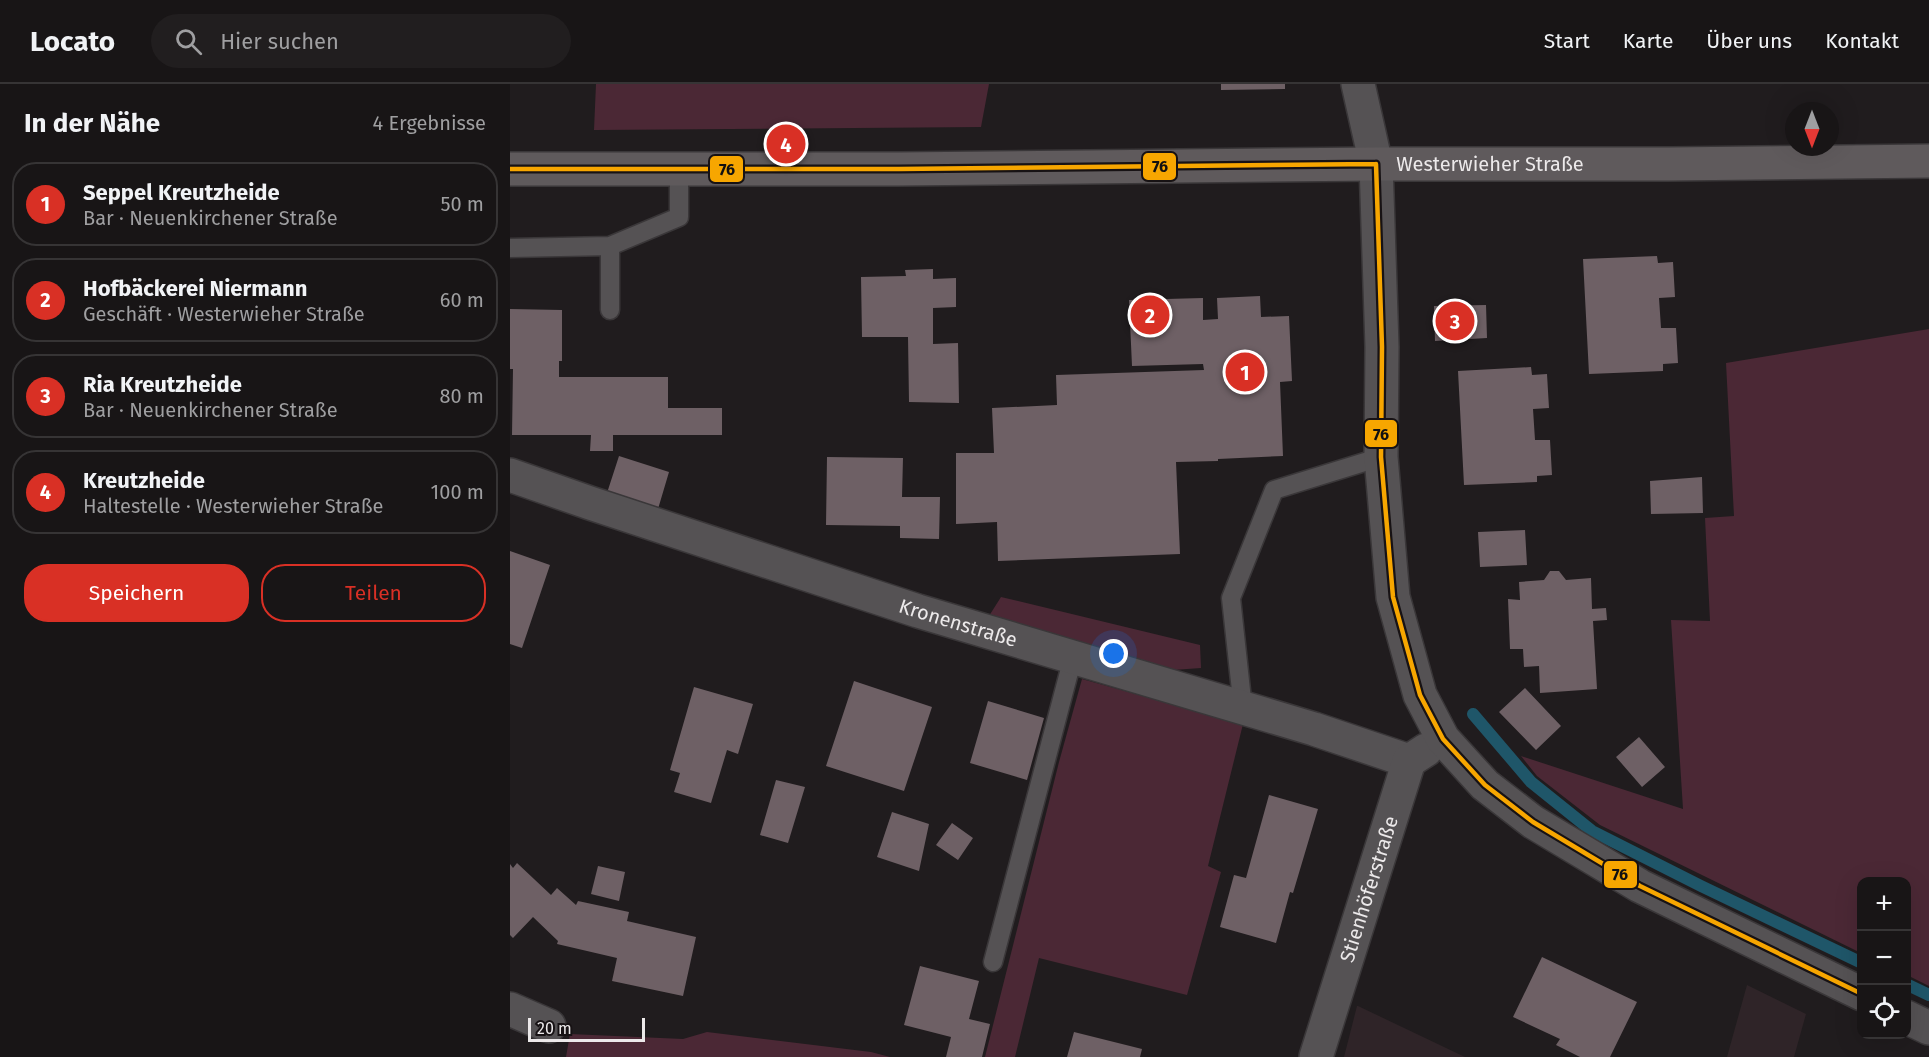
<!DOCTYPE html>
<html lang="de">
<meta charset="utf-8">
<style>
:root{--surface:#181516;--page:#211e1f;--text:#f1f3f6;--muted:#9f9fa1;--line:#363435;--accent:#d93025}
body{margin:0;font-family:"Fira Sans",sans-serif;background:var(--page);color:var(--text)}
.controls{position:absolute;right:18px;bottom:18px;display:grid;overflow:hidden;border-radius:12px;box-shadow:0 6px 24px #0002}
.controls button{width:54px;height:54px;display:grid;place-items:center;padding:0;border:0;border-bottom:2px solid var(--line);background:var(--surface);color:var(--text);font:30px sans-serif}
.compass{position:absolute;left:1275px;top:18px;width:54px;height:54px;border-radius:50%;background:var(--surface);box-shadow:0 6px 24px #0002;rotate:180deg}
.scale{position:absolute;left:18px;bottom:15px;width:117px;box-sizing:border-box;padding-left:6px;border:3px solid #ece9ea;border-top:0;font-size:16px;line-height:21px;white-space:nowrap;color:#ece9ea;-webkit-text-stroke:4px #171214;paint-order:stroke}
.you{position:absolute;left:604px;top:570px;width:21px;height:21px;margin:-15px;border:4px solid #fff;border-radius:50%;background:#1a73e8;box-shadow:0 0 0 9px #1a73e833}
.badge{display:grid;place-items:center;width:39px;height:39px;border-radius:50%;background:var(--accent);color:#fff;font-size:20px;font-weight:700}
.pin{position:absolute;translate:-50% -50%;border:3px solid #fff;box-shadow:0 2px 6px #0006}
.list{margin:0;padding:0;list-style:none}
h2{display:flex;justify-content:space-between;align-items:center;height:78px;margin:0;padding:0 24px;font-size:26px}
h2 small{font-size:20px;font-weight:400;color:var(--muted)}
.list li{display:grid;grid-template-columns:39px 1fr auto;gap:18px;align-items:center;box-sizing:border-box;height:84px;margin:0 12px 12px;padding:0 12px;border:2px solid var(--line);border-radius:24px}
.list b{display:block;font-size:22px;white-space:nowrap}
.list p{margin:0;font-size:20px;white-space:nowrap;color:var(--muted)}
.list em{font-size:20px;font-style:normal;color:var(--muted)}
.actions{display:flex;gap:12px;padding:18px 24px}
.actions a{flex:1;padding:14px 0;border:2px solid var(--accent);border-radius:24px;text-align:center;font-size:21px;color:var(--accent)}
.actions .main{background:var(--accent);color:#fff}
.icon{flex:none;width:33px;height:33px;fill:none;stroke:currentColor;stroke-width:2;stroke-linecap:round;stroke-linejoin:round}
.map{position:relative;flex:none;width:1419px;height:973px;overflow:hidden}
header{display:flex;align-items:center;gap:36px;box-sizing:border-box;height:84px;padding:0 30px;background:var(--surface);border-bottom:2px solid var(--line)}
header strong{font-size:28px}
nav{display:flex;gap:33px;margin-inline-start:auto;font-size:21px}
.search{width:420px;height:54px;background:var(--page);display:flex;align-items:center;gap:15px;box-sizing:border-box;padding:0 21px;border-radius:33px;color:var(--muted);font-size:22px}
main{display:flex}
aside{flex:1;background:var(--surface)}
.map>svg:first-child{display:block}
</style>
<header>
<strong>Locato</strong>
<div class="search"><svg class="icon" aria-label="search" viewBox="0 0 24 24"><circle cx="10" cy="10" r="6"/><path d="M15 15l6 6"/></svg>Hier suchen</div>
<nav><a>Start</a><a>Karte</a><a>Über uns</a><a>Kontakt</a></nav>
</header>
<main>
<aside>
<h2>In der Nähe<small>4 Ergebnisse</small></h2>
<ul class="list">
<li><span class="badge">1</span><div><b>Seppel Kreutzheide</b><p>Bar · Neuenkirchener Straße</p></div><em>50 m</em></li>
<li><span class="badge">2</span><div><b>Hofbäckerei Niermann</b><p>Geschäft · Westerwieher Straße</p></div><em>60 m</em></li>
<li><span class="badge">3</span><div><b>Ria Kreutzheide</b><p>Bar · Neuenkirchener Straße</p></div><em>80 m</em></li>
<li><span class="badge">4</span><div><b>Kreutzheide</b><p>Haltestelle · Westerwieher Straße</p></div><em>100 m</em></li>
</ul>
<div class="actions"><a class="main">Speichern</a><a>Teilen</a></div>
</aside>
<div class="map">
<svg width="1419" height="973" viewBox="0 0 1419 973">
<rect width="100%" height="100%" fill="#201c1e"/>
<path fill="#2f2428" d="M1237 901 1296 930 1284 973H1217Z
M847 922H848L955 973H834Z"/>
<path fill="#4b2835" d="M86 0H479L471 43 84 46Z
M1419 245V902L1397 891 1396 798H1352L1351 869 1090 741 1027 692 1011 672 1173 725 1161 536 1200 537 1195 434 1224 432 1216 279Z
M491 513 690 561 691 584 663 586 479 532Z
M572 595 733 640 698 782 711 788 677 911 529 874 505 973H475L549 678Z
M197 948 361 968 380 973H56L60 950 173 955Z"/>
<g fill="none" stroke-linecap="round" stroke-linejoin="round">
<path stroke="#1f5669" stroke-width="12" d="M963 630 1021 698 1082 747 1191 802 1352 879
M1396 900 1419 911"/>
</g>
<path fill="#6e6065" d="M711 0H775V5L711 6Z
M1147 172 1148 179 1163 178 1165 213 1149 214 1151 244H1166L1168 279 1153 280V287L1079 290 1073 175Z
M423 185V195L446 194V223L423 224V260L448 259 449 319 399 318 398 253H352L351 193 396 192 395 186Z
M750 212 751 233 779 232 782 297 770 298 773 372 708 375V377L666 378 670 470 488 477 487 438 446 440V369H484L482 324 547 321 546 291 694 286 693 280 622 282 619 216 693 214V236L708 235 707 214Z
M976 221 977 254 925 257 924 222Z
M0 225 52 226V277H49V293H158V324H212V351H103V367H80L81 351H2L3 285H0Z
M1021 283 1022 291 1037 290 1039 324 1023 325 1025 356H1040L1042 391 1027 392V398L954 401 948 287Z
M109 372 159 388 148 425 97 409Z
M317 373 393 374 392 413H430L429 455 390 454V442L316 441Z
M1192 393 1193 429 1141 430 1140 397Z
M1015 446 1017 481 970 483 968 448Z
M0 467 40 481 12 564 0 560Z
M1040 487H1049L1056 496 1081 494 1082 525 1096 524 1097 536 1083 537 1087 605 1030 609 1029 582 1014 583 1013 565H1000L998 515 1010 516 1009 498 1034 496Z
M344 597 422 623 394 707 316 682Z
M184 603 243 620 228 670 217 666 201 719 164 708 170 689 160 686Z
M1015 604 1051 642 1026 666 989 628Z
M478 617 534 634 517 696 460 679Z
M1129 653 1155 683 1132 703 1106 673Z
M266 696 295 703 278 759 250 751Z
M759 711 808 725 783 809 780 808 766 859 710 843 724 791 736 794Z
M382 728 419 740 409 787 367 773Z
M442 739 463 754 448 776 426 761Z
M7 779 41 811 47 804 66 821 68 817 119 828 117 837 186 853 173 912 102 897 107 874 47 860 48 857 23 833 3 854 0 851V780L3 784Z
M88 782 115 788 109 817 81 810Z
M1032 873 1127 918 1100 973H1070L1046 961 1050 955 1003 933Z
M410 882 469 897 459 935 480 940 472 973H436L441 953 394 941Z
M564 948 632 965 630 973H557Z"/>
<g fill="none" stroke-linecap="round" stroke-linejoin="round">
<defs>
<path id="service" d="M100 162 169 133V85
M0 164 100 162V226
M733 625 721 514 764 406 871 373
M483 878 563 573"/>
<g id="minor">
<path d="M848 0 866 80"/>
<path id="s1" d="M0 391 80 419 408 527 804 645 899 677"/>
<path d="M0 925 39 942"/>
<path id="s2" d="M806 973 899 677 916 666"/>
</g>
<path id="tertiary" d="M866 80 872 263 871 373 883 513 910 611 933 655 975 701 1023 738 1130 802 1352 910
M1396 933 1419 944"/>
<g id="secondary">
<path id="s3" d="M0 85H389L866 80H1159L1419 77"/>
</g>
</defs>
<use href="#service" stroke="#3a3739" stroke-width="21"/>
<use href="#minor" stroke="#3a3739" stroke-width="36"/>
<use href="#tertiary" stroke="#3a3739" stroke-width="36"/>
<use href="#secondary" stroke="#3a3739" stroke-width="36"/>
<use href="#service" stroke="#555254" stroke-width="18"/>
<use href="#minor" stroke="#555254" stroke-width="33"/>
<use href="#tertiary" stroke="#555254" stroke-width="33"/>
<use href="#secondary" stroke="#5f5a5c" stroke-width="33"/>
<defs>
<path id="bus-1" d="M866 80 872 263 871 373 883 513 910 611 933 655 975 701 1023 738 1130 802 1352 910
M0 85H389L866 80"/>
</defs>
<use href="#bus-1" stroke="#171214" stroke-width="9"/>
<use href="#bus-1" stroke="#f7a600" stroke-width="4.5"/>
</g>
<g text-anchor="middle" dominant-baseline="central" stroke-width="6" stroke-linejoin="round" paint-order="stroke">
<g font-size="20" fill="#ece9ea" stroke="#171214">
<text stroke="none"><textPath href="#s3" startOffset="980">Westerwieher Straße</textPath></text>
<text stroke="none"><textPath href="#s1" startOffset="472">Kronenstraße</textPath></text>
<text stroke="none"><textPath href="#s2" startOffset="176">Stienhöferstraße</textPath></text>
</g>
</g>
<g stroke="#171214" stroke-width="2">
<rect x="632" y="68" width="35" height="29" rx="6" fill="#f7a600"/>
<rect x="199" y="71" width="35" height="28" rx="6" fill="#f7a600"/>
<rect x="854" y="335" width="34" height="29" rx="6" fill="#f7a600"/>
<rect x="1093" y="776" width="35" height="29" rx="6" fill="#f7a600"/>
</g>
<g font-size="16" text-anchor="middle" font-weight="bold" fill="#111">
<text x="650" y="88">76</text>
<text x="217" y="91">76</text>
<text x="871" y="356">76</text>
<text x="1110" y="796">76</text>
</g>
</svg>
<div class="controls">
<button>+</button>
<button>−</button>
<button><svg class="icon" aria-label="locate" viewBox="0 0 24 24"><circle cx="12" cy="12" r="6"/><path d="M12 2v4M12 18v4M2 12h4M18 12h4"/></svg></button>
</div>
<svg class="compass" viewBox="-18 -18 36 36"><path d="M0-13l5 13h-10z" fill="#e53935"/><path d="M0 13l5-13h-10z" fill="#9f9fa1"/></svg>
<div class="scale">20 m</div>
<div class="you"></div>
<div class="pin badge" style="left:735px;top:288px">1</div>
<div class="pin badge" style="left:640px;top:231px">2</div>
<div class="pin badge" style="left:945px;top:237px">3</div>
<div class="pin badge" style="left:276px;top:60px">4</div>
</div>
</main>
